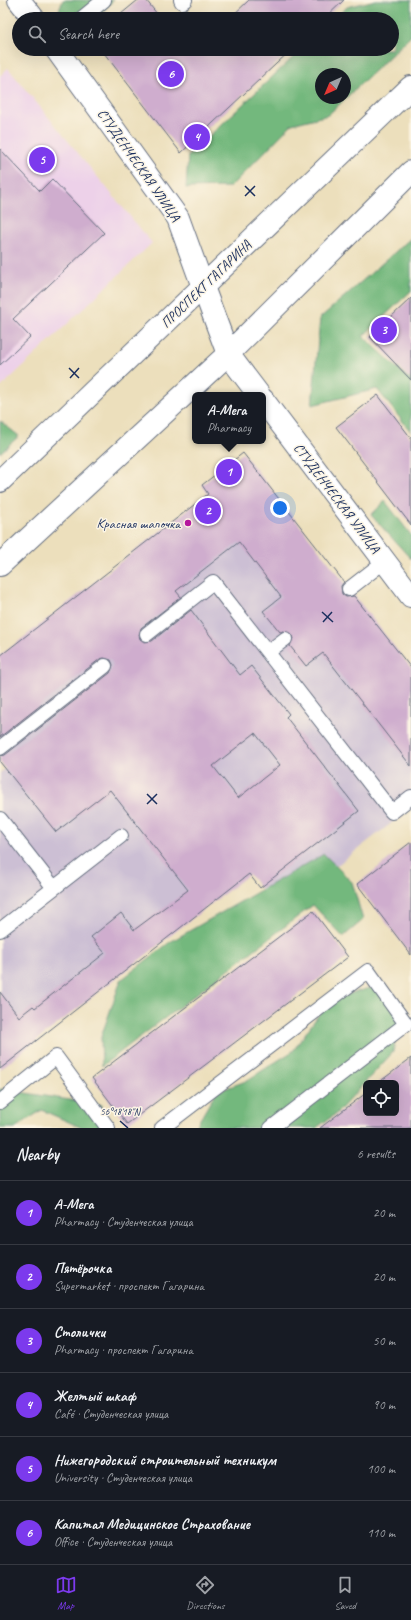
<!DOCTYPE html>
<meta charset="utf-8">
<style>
:root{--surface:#171b24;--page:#242831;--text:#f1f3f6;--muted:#9ea1a6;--line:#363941;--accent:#7c3aed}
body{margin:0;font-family:Caveat,sans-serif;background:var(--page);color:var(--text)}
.controls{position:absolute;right:12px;bottom:12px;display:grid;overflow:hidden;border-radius:6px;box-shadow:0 4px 16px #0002}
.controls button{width:36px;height:36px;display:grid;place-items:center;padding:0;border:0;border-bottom:1px solid var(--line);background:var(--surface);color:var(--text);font:20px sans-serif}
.compass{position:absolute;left:315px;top:68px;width:36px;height:36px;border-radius:50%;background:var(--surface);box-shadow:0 4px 16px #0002;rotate:224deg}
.you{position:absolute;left:280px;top:508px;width:14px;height:14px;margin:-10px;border:3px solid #fff;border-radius:50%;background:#1a73e8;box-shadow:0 0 0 6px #1a73e833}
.badge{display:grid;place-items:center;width:26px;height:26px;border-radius:50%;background:var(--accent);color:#fff;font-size:13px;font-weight:700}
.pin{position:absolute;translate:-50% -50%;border:2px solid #fff;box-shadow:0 1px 4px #0006}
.popup{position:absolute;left:192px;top:392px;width:74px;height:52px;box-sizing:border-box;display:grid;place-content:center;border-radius:6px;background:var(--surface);filter:drop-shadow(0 1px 3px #0005);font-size:13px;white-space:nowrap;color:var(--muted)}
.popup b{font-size:15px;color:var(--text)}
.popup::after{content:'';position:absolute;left:50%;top:100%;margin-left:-8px;border:8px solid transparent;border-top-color:var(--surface)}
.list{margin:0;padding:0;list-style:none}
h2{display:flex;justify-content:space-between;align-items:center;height:52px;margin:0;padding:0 16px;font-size:17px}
h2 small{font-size:13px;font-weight:400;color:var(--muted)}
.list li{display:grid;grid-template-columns:26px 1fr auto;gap:12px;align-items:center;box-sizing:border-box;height:64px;padding:0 16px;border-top:1px solid var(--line)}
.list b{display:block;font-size:15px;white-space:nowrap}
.list p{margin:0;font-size:13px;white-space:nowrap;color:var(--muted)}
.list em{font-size:13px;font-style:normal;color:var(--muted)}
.icon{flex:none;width:22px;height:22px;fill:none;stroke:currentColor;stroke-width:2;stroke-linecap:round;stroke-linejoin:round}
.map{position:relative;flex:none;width:411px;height:1128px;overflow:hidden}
.search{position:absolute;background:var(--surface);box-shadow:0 4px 16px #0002;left:12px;right:12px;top:12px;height:44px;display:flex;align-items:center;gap:10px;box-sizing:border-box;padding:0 14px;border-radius:22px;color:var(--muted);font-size:15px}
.sheet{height:436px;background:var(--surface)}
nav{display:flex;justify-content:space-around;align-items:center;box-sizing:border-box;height:56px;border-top:1px solid var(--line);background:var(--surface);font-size:11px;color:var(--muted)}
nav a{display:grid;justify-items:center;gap:2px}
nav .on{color:var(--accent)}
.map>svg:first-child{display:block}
</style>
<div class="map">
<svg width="411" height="1128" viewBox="0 0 411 1128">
<rect width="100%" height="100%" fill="#fcf5e5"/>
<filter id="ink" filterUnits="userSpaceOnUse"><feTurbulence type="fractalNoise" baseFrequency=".025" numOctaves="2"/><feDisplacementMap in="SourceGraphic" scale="8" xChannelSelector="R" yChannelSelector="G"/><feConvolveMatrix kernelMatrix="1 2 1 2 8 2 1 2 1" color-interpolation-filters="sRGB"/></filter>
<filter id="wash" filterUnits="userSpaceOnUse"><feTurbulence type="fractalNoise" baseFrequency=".012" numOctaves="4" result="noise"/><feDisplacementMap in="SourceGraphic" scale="16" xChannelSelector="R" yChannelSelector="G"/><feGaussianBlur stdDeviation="0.9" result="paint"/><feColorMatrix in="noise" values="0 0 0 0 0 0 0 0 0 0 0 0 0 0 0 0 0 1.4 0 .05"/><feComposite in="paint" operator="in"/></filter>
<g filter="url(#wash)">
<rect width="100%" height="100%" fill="#ecdfbc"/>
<path fill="#edd1e9" d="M8 68 152 243 0 388V76Z"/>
<path fill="#ccbfd4" d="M243 453 411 668V808L278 911 249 874 0 1069V773L5 769 0 761V656L208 494 202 485Z"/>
<path fill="#73b87d" stroke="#47746e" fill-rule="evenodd" d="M63 0H114L95 19H56Z
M376 0H411V36L328 115 292 124 230 187 186 188 188 156 302 49H392V19H334L347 7ZM321 74H345V98H321Z
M411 238V291L363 336 408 378 411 376V432L377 389 312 405 320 318Z
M0 421 19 436 0 453Z
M385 501 411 535V559L371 515Z
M324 854 352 882 363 920 343 937 313 905 102 1066 101 1037 121 980 170 942Z
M373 987 401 1009 393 1052 337 1113 316 1128H195L216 1092 246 1081 293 1051 329 1000Z
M0 1089 102 1105 99 1128H82L42 1110 15 1128H0Z"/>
<g id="blocks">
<path fill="#cfadce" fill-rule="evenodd" d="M138 0H146L161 19H115Z
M249 0H344L324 19H229Z
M101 49H185L190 55 197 49H292L181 153Z
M0 149 40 191 52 179 104 233 13 319 30 337 0 365Z
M411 298V380L370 337Z
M378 395 411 438V525L336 427Z
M243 453 344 582 341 586 342 594 346 597 354 596 411 668V766L323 653 306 666 290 646 293 638 291 634 284 631 280 632 263 611 281 597 239 542 176 591 181 597 141 628 139 635 140 639 144 642 152 641 191 610 240 675 251 666 289 714 286 717 359 811 260 888 249 874 0 1069V992L19 1017 33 1006 35 1008 105 953 91 937 121 913 134 930 188 890 110 790 56 832 0 762V756L5 755 110 673 113 665 111 660 104 658 100 659 0 737V656L208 494 202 485ZM255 733 280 765 238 798 213 766Z
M411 842V955L357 884Z
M313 911 348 957 127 1124 92 1078Z
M411 1058V1128H320L366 1093V1113H396V1083H378Z"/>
</g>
</g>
<g filter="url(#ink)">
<use href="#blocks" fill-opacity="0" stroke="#646d7f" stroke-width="1"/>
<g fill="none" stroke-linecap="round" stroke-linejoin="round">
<defs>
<path id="service" d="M181 0 182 2 185 0
M81 19 104 0
M349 589 385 561
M147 634 213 582 392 812 411 797
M268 652 285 639
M0 748 105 666
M0 819 54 888
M0 930 121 836
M0 1102 56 1057 108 1128
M162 1128 368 971 406 1024 271 1128"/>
<path id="minor" d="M19 0 34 19
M56 49 178 218 203 287"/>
<path id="secondary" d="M203 287 228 354 259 395
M263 400 411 596"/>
<path id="primary" d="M0 481 411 87
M0 565 228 354 411 172"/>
</defs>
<use href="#service" stroke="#646d7f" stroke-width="16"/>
<use href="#minor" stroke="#646d7f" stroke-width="24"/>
<use href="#secondary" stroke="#646d7f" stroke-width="24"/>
<use href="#primary" stroke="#646d7f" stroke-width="24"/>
<use href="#service" stroke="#fff" stroke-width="14"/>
<use href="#minor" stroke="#fff" stroke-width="22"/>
<use href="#secondary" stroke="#fff" stroke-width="22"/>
<use href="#primary" stroke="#fff" stroke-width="22"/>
</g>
</g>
<path fill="none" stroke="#1b2f5e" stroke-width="1.5" d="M245 186 255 196M245 196 255 186M69 368 79 378M70 378 79 368M322 612 333 622M323 622 332 612M147 794 157 804M147 804 157 794M120 1121 128 1128"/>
<circle fill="#b5179e" stroke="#fcf5e5" stroke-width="1.5" cx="188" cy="523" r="4"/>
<g text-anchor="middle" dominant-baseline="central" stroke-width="3" stroke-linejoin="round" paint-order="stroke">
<g font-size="14" fill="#1b2f5e" stroke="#fcf5e5">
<text transform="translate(139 165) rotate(55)">СТУДЕНЧЕСКАЯ УЛИЦА</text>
<text transform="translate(206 284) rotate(-44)">ПРОСПЕКТ ГАГАРИНА</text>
<text transform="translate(337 498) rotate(53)">СТУДЕНЧЕСКАЯ УЛИЦА</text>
</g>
<g font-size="14" fill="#1b2f5e" stroke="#fcf5e5" text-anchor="end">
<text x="180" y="523">Красная шапочка</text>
</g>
</g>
<g font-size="10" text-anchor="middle" fill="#1b2f5e" stroke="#fcf5e5" stroke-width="3" stroke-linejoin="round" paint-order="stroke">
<text x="120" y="1115">56°18'18"N</text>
</g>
</svg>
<div class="controls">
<button><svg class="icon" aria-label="locate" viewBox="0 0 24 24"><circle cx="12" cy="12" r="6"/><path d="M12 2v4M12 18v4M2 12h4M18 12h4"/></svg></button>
</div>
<svg class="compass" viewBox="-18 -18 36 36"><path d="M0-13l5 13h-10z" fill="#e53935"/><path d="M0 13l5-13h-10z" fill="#9ea1a6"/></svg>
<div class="you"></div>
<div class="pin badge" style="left:229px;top:472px">1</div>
<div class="popup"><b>А-Мега</b>Pharmacy</div>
<div class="pin badge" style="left:208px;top:511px">2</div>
<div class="pin badge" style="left:384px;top:330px">3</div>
<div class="pin badge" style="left:197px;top:137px">4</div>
<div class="pin badge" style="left:42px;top:160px">5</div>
<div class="pin badge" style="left:171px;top:74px">6</div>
<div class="search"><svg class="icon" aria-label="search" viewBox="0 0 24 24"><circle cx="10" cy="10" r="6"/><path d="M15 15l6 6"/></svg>Search here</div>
</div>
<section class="sheet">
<h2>Nearby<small>6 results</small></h2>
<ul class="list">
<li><span class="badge">1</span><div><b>А-Мега</b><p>Pharmacy · Студенческая улица</p></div><em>20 m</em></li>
<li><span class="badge">2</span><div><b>Пятёрочка</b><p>Supermarket · проспект Гагарина</p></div><em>20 m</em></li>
<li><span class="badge">3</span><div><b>Столички</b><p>Pharmacy · проспект Гагарина</p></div><em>50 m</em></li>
<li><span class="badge">4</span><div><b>Желтый шкаф</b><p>Café · Студенческая улица</p></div><em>90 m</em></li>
<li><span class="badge">5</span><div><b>Нижегородский строительный техникум</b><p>University · Студенческая улица</p></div><em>100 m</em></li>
<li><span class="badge">6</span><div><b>Капитал Медицинское Страхование</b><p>Office · Студенческая улица</p></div><em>110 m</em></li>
</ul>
</section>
<nav>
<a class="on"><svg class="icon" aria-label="map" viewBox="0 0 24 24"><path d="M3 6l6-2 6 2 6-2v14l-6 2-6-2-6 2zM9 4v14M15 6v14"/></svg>Map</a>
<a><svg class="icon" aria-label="directions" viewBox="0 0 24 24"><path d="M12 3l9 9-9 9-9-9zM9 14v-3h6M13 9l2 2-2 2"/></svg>Directions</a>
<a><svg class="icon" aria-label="saved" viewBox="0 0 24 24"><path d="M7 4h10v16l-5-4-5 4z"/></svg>Saved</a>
</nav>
